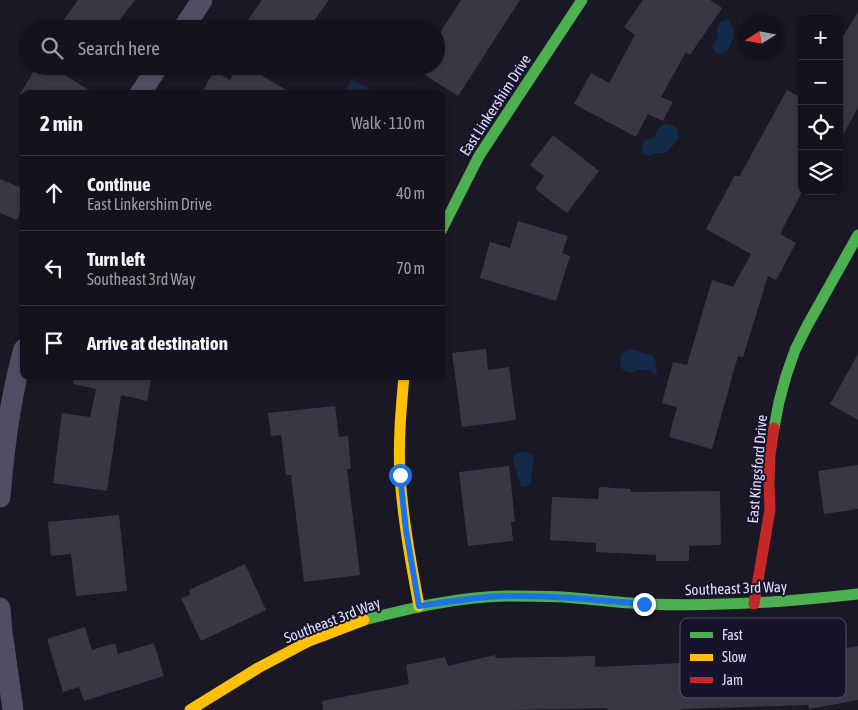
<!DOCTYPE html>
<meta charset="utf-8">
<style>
:root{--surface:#14121c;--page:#1d1b25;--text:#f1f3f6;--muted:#9d9ea3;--line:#33323b}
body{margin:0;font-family:"Asap Condensed",sans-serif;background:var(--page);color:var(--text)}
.controls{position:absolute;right:15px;top:15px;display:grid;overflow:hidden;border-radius:10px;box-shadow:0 1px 4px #0004}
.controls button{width:45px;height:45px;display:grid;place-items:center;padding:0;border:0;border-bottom:1px solid var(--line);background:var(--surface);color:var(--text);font:25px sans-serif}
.compass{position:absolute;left:738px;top:15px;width:45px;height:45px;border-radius:50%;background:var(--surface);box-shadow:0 1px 4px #0004;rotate:259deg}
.stop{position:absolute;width:15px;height:15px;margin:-11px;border:4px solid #1a73e8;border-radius:50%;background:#fff}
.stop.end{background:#1a73e8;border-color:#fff;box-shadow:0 1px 5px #0008}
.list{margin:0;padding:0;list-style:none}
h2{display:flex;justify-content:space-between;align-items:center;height:65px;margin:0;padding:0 20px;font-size:21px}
h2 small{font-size:16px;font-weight:400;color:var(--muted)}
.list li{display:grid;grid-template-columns:32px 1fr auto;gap:15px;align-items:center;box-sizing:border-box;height:75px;padding:0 20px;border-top:1px solid var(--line)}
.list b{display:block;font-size:19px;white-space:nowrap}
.list p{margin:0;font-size:16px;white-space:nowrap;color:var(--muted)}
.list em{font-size:16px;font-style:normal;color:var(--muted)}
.icon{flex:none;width:28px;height:28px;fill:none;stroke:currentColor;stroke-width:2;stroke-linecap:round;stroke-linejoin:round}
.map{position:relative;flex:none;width:858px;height:710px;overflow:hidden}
.search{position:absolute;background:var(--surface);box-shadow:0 1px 4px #0004;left:20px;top:20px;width:425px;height:55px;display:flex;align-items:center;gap:12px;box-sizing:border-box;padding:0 18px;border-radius:28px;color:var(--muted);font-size:19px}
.panel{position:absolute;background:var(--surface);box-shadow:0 1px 4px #0004;left:20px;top:90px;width:425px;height:290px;border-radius:10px}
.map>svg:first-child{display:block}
</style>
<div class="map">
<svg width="858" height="710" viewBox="0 0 858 710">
<rect width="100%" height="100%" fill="#1a1825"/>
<path fill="#142a49" d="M728 19 733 27 734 36 729 48 723 53H716L712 47 718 37 717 29 720 22Z
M352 79 371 90 368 94H343Z
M664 124 673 125 678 130 679 139 666 153H658L649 156 643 153 641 147 645 141 655 137 658 129Z
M631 349 653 356C657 362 655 367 658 372L654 375 652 372C649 371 646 370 643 370 633 369 632 377 621 368L620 360 623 353Z
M520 452H528L534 457 531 482 528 486 522 487C517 478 519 473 513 464L514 456Z"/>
<path fill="#393746" d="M78 0H135L113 29H57Z
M262 0H329L308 29H257L247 21Z
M461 0H520L458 96 411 66H436V39Z
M643 0H710L722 8 690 55 686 52 661 97 673 102 663 121 648 114 636 137 574 104 591 73 609 83 635 35 624 27Z
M858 12V108L839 142V43Z
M37 66H51L95 94H20Z
M238 66H246L293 94H201L214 71 230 80Z
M787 90 802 98V192L780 234 796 243 776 280 768 276 743 357 738 356 712 449 669 437 677 407 662 403 673 362 687 365 712 280 733 287 751 254 706 229 735 175 739 177Z
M553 135 599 171 567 213 535 189 544 176 530 165Z
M0 179 24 189V203L17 220 0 213Z
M518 221 568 236 562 253 570 256 556 301 480 278 490 242 510 248Z
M486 349 488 370 509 367 516 420 462 427 452 353Z
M858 354V420L830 404Z
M74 376H152L147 401 121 395 107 491 53 483 62 413 90 417 96 389 73 384Z
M335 406 339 437 348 436 351 469H347L360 575 304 582 291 475H286L281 435 271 436 268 413Z
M858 465V509L824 514 818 471Z
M509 466 515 521 511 522 513 541 468 546 459 472Z
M599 487 631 489V492L720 491 721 545 689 546V561H656V555L596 552V543L550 540 552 497 598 499Z
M119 515 127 591 76 596 71 554 51 556 48 522Z
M245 564 266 610 201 641 181 598 190 595 189 590Z
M85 627 92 650 115 643 118 654 154 643 164 676 84 701 79 687 63 692 47 639Z
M858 646V700L809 709 808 705 681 709V710H608L607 708 507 710H323L322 701 409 684 406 665 445 657 448 666 495 655 496 658 595 656V667L706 662 800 660 799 656Z"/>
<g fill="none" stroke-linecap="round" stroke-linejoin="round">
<path stroke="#4f4e64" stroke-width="21" d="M183 29 202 0
M140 94 158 66
M0 497C4 447 10 397 24 349
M0 608 2 632 13 710"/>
<path stroke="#4caf50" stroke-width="11" d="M441 231 479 156 582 0
M774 428 779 402 786 376 795 350 807 326 858 235
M364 620C411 608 458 597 506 596 525 596 544 596 563 597 591 599 618 603 646 604 717 607 788 602 858 594"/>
<path stroke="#ffc107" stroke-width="11" d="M404 376C401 409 398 443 400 476 403 520 411 563 419 606
M190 710 258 668 309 641 364 620"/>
<path stroke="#c62828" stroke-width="11" d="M754 604 770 509 769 482 770 455 774 428"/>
</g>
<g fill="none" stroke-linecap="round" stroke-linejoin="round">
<path stroke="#1a73e8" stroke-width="6" d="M400 475 406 530 419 606C447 602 474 597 503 596 550 595 597 600 644 604"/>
</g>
<g text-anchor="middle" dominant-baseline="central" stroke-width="4" stroke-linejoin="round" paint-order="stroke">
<g font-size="15" fill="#e0defd" stroke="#16132a">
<text transform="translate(495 105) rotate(-57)">East Linkershim Drive</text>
<text transform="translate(757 469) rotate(-85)">East Kingsford Drive</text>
<text transform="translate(736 588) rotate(-2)">Southeast 3rd Way</text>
<text transform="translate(332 620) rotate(-21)">Southeast 3rd Way</text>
</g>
</g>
<rect x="680" y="618" width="166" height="80" rx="8" fill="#16132a" stroke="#535069" stroke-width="1"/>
<rect x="690" y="632" width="23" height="6" fill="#4caf50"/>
<rect x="690" y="654" width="23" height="7" fill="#ffc107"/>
<rect x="690" y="677" width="23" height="6" fill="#c62828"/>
<g font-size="14" fill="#e0defd">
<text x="722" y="640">Fast</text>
<text x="722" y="662">Slow</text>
<text x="722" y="685">Jam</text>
</g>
</svg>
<div class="controls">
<button>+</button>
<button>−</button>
<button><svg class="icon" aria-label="locate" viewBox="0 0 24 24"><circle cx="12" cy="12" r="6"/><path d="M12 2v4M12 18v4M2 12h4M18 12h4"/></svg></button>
<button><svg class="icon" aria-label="layers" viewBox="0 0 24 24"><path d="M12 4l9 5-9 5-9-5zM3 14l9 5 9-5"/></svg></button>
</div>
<svg class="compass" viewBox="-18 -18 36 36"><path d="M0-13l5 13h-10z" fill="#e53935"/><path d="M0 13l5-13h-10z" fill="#9d9ea3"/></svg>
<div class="stop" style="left:400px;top:475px"></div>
<div class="stop end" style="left:644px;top:604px"></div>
<div class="search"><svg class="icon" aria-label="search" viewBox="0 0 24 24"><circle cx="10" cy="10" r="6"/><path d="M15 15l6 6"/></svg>Search here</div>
<section class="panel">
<h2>2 min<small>Walk · 110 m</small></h2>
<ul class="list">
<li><svg class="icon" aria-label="ahead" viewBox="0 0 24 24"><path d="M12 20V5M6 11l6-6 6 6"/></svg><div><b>Continue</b><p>East Linkershim Drive</p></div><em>40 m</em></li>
<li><svg class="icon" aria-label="left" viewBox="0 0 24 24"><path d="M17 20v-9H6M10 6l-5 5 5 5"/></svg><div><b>Turn left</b><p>Southeast 3rd Way</p></div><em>70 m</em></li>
<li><svg class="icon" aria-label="arrive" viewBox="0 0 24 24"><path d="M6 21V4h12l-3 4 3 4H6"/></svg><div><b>Arrive at destination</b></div></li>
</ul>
</section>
</div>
